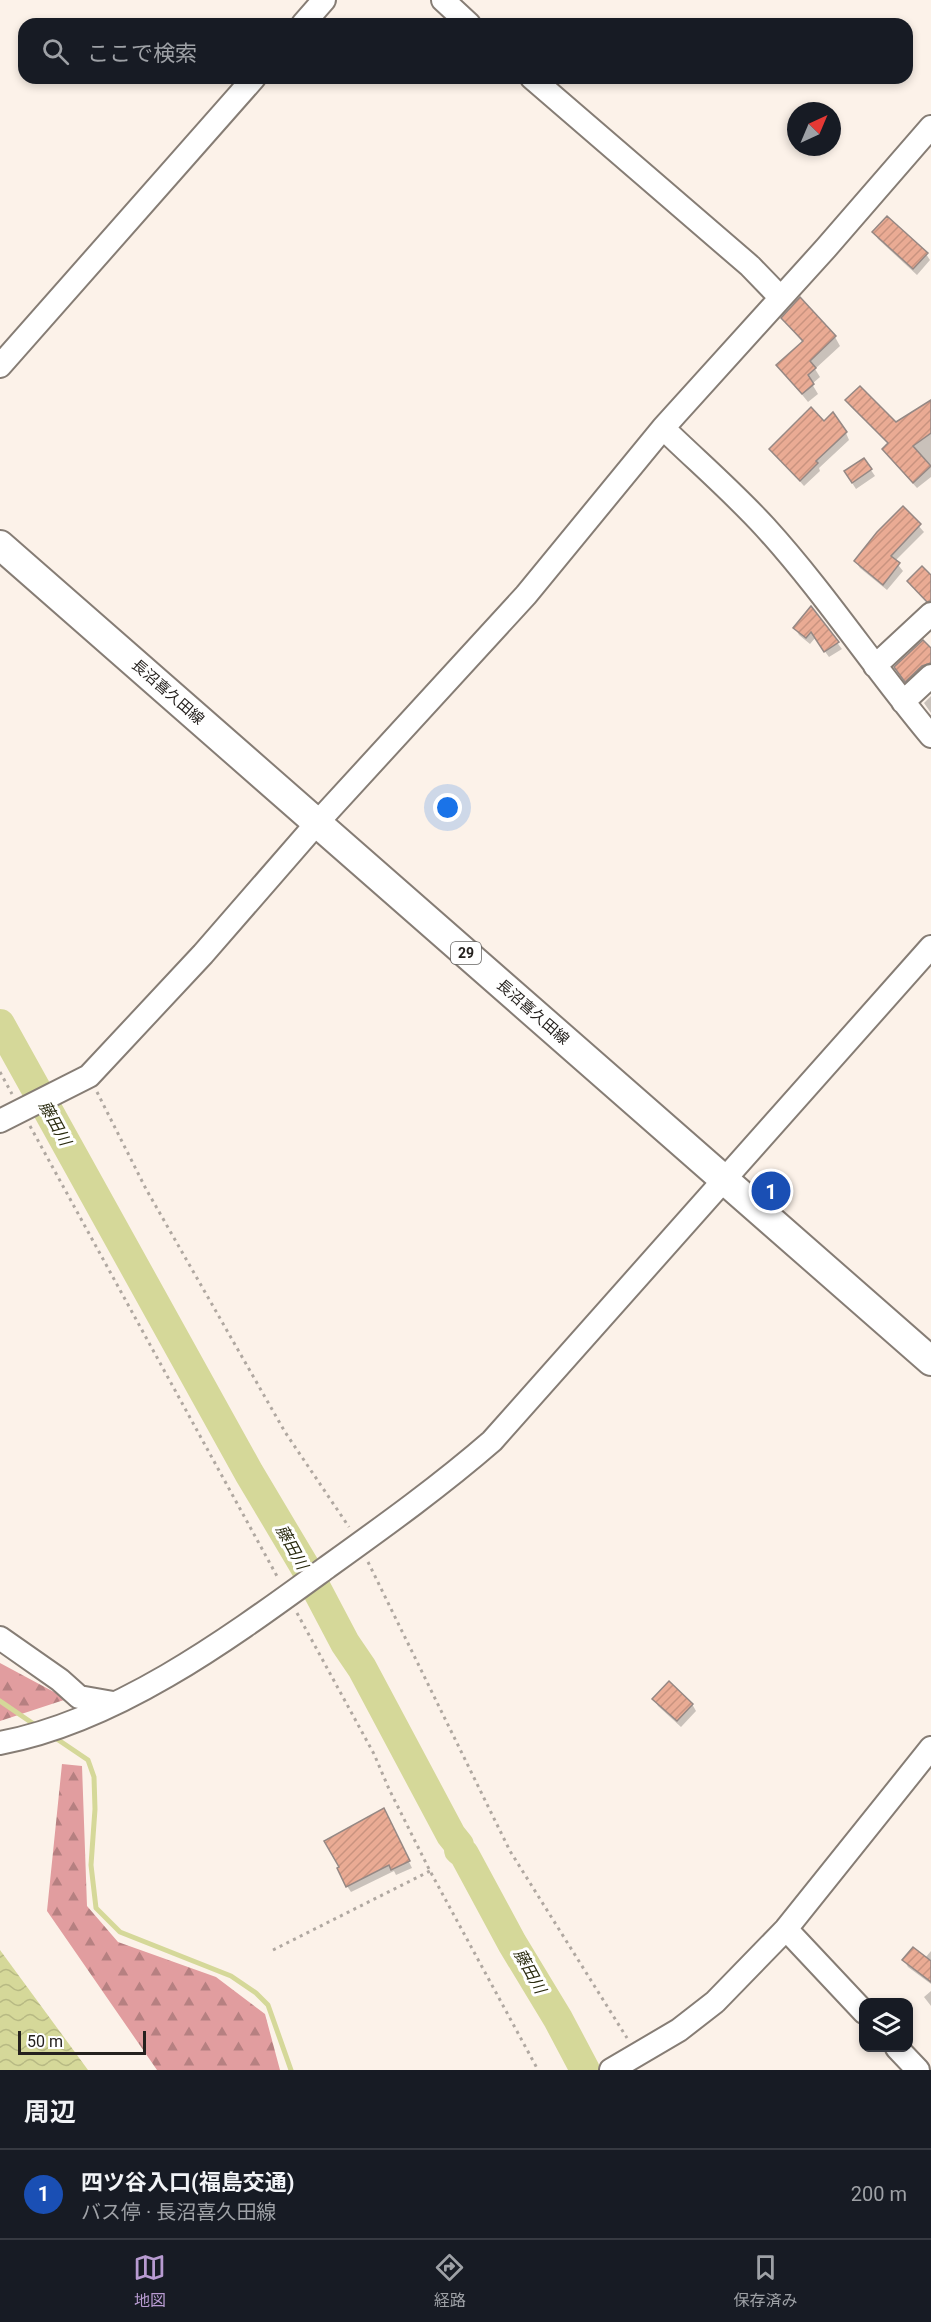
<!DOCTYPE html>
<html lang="ja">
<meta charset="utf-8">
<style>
:root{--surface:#171b24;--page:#242831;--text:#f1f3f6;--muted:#9ea1a6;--line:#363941;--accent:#b89bd1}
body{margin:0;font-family:Roboto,"Noto Sans JP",sans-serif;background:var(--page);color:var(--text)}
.controls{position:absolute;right:18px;bottom:18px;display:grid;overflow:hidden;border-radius:12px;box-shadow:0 3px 9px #0003}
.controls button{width:54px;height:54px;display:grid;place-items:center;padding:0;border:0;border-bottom:2px solid var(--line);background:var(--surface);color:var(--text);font:30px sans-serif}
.compass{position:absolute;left:787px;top:102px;width:54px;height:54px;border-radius:50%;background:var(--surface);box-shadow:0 3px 9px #0003;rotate:44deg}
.scale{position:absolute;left:18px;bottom:15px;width:128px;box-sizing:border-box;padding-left:6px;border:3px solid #25211e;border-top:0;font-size:16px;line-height:21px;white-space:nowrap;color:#25211e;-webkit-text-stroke:4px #fff;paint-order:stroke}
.you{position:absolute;left:448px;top:808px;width:21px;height:21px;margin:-15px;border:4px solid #fff;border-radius:50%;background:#1a73e8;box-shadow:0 0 0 9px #1a73e833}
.badge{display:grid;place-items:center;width:39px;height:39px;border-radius:50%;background:var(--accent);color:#fff;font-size:20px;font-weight:700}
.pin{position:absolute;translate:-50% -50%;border:3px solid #fff;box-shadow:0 2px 6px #0006}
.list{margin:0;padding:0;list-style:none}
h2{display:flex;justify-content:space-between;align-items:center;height:78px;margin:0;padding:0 24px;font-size:26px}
h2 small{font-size:20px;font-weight:400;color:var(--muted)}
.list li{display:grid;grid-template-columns:39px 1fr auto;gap:18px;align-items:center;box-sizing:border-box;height:90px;padding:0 24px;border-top:2px solid var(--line)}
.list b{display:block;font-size:22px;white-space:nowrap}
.list p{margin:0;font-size:20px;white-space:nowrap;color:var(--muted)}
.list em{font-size:20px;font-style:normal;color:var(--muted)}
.icon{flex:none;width:33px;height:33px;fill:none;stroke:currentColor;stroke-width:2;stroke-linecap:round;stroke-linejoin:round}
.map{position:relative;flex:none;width:931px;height:2070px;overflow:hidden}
.search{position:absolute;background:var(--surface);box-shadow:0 3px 9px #0003;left:18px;right:18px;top:18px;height:66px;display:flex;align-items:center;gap:15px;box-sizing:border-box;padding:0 21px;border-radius:18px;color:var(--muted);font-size:22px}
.sheet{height:168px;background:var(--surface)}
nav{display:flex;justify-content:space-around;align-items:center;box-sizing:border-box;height:84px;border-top:2px solid var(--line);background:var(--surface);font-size:16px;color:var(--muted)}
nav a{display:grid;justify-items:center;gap:3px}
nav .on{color:var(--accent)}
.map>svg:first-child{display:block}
</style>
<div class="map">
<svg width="931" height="2070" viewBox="0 0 931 2070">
<defs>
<pattern id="forest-firs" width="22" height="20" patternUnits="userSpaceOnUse" patternTransform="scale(1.5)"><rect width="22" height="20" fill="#e19d9f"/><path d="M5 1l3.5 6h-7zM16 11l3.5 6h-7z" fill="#b68081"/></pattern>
<pattern id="water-waves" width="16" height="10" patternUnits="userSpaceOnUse" patternTransform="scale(1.5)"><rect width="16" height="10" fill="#d5d899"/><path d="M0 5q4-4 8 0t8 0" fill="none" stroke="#b7b983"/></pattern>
<pattern id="building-hatch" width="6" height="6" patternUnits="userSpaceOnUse" patternTransform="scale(1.5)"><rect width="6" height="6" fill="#eaab94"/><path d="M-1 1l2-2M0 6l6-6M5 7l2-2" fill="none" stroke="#c9937f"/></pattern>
</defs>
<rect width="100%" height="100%" fill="#fcf2e9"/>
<path fill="url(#forest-firs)" d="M0 1663 67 1699 0 1721Z
M62 1764 82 1766 87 1906 118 1942 216 1977 265 2014 280 2070H157L47 1911Z"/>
<path fill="url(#water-waves)" d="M0 1950 88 2070H0Z"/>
<path fill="#0003" d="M874 232 926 254 930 260 917 275 878 239Z
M800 299 835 337 840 346 815 369 820 377 812 384 818 394 808 402 778 365 803 343 783 318Z
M847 400 896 424 931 401V477L917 488 887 455 883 449 889 444 851 407Z
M824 423 846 433 849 440 819 468 820 471 804 486 771 449Z
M864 460 875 476 856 489 849 478Z
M903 508 924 532 895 561 903 571 887 590 860 568 856 562Z
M811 609 842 649 829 657 815 638 810 644 799 635 795 628Z
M931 651V675L912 691 896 667Z
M931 696V713L924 703Z
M654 1699 692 1704 696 1711 681 1727 658 1706Z
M387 1817 412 1868 396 1875 394 1871 351 1892 347 1886Z
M931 1951V1984L908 1967 904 1960 925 1958Z
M931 1991V2006L924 1997Z"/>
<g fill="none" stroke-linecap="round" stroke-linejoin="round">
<path stroke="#d5d899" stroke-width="5" d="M0 1701 38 1727
M51 1735 88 1760 94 1777 95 1809 91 1865 96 1908 120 1932 231 1976 256 1993 268 2005 291 2070"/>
<path stroke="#d5d899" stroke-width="30" d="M0 1024 249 1473 305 1567 345 1643 362 1668 451 1835 459 1845V1850L464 1854 512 1943 558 2019 585 2070"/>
</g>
<path fill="url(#building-hatch)" stroke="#958884" stroke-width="1.5" d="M887 216 928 253 913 269 872 232Z
M800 297 836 336 810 361 816 368 808 375 814 384 802 394 776 365 803 341 781 318Z
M860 386 896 422 931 400V433L913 446 931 466 913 483 882 449 888 443 845 400Z
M811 407 824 421 833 412 847 432 816 461 818 463 800 481 769 449Z
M864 458 872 469 852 483 844 471Z
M903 506 921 524 891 556 900 563 883 585 854 561 877 532Z
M922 566 931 575V601L927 602 907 581Z
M811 606 839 642 824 652 811 632 806 638 793 628Z
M923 640 931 648V663L922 666 905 682 894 667Z
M669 1681 693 1704 677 1721 652 1699Z
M384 1808 410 1861 391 1870 389 1865 346 1887 337 1868 339 1867 324 1841Z
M913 1947 931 1961V1982L902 1960Z"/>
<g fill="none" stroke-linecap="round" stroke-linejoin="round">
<defs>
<path id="minor" d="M443 0 469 24
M303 24 324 0
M532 78 750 266 780 297
M0 366 254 78
M663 428C697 461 733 492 765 527 825 593 874 668 931 736
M875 666 931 614
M903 702 931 676
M0 1121 89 1076 203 954 317 823 526 595 663 428 826 248 931 127
M0 1638 60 1680 79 1697 113 1703
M0 1743C118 1721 231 1637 326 1568 383 1527 439 1487 492 1441L931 947
M786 1929 864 2012
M897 2048 918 2070
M611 2070 679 2030 715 2002 786 1929 931 1748"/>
<path id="major" d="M0 545 931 1361"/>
</defs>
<use href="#minor" stroke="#867d75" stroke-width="26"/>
<use href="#major" stroke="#867d75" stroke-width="32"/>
<path stroke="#b0a8a1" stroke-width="3" stroke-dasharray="3 4.5" stroke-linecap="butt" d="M0 1072 12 1094
M97 1092 146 1189 285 1432 349 1527
M30 1126 278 1578
M368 1562 510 1851 627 2038
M297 1613 374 1754 389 1789 430 1871 538 2070
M273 1950 430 1871"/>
<use href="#minor" stroke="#fff" stroke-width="22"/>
<use href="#major" stroke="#fff" stroke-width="28"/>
</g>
<g text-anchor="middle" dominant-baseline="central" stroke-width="6" stroke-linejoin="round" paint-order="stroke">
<rect fill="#fff" stroke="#666462" stroke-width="1.5" x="451" y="942" width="30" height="22" rx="4.5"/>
<g font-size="14" font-weight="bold" fill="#25211e">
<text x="466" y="953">29</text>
</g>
<g font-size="15" fill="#25211e" stroke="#fff">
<text transform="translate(168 692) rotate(41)">長沼喜久田線</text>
<text transform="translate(533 1012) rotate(41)">長沼喜久田線</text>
</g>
<g font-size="16" font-style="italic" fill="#2a2b0f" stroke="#fff">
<text transform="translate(55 1123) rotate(61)">藤田川</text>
<text transform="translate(292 1547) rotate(61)">藤田川</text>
<text transform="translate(530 1971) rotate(61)">藤田川</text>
</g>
</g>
</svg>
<div class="controls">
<button><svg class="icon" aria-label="layers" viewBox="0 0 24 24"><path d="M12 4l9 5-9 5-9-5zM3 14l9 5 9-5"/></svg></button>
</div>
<svg class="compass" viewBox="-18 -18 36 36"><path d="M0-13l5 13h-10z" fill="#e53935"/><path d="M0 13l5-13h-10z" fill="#9ea1a6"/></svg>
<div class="scale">50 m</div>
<div class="you"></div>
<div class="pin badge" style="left:771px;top:1191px;background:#1a4fb4">1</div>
<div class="search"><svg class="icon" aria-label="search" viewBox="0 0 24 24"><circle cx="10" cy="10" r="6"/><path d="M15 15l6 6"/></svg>ここで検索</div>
</div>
<section class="sheet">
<h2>周辺<small></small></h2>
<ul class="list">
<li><span class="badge" style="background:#1a4fb4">1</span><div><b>四ツ谷入口(福島交通)</b><p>バス停 · 長沼喜久田線</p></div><em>200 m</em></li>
</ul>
</section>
<nav>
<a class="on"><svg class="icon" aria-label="map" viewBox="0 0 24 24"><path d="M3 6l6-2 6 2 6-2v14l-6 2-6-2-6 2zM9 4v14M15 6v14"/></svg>地図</a>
<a><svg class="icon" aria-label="directions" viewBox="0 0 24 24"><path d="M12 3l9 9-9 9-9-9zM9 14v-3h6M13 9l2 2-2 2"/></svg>経路</a>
<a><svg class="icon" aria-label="saved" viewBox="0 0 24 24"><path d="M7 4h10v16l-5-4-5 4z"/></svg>保存済み</a>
</nav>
